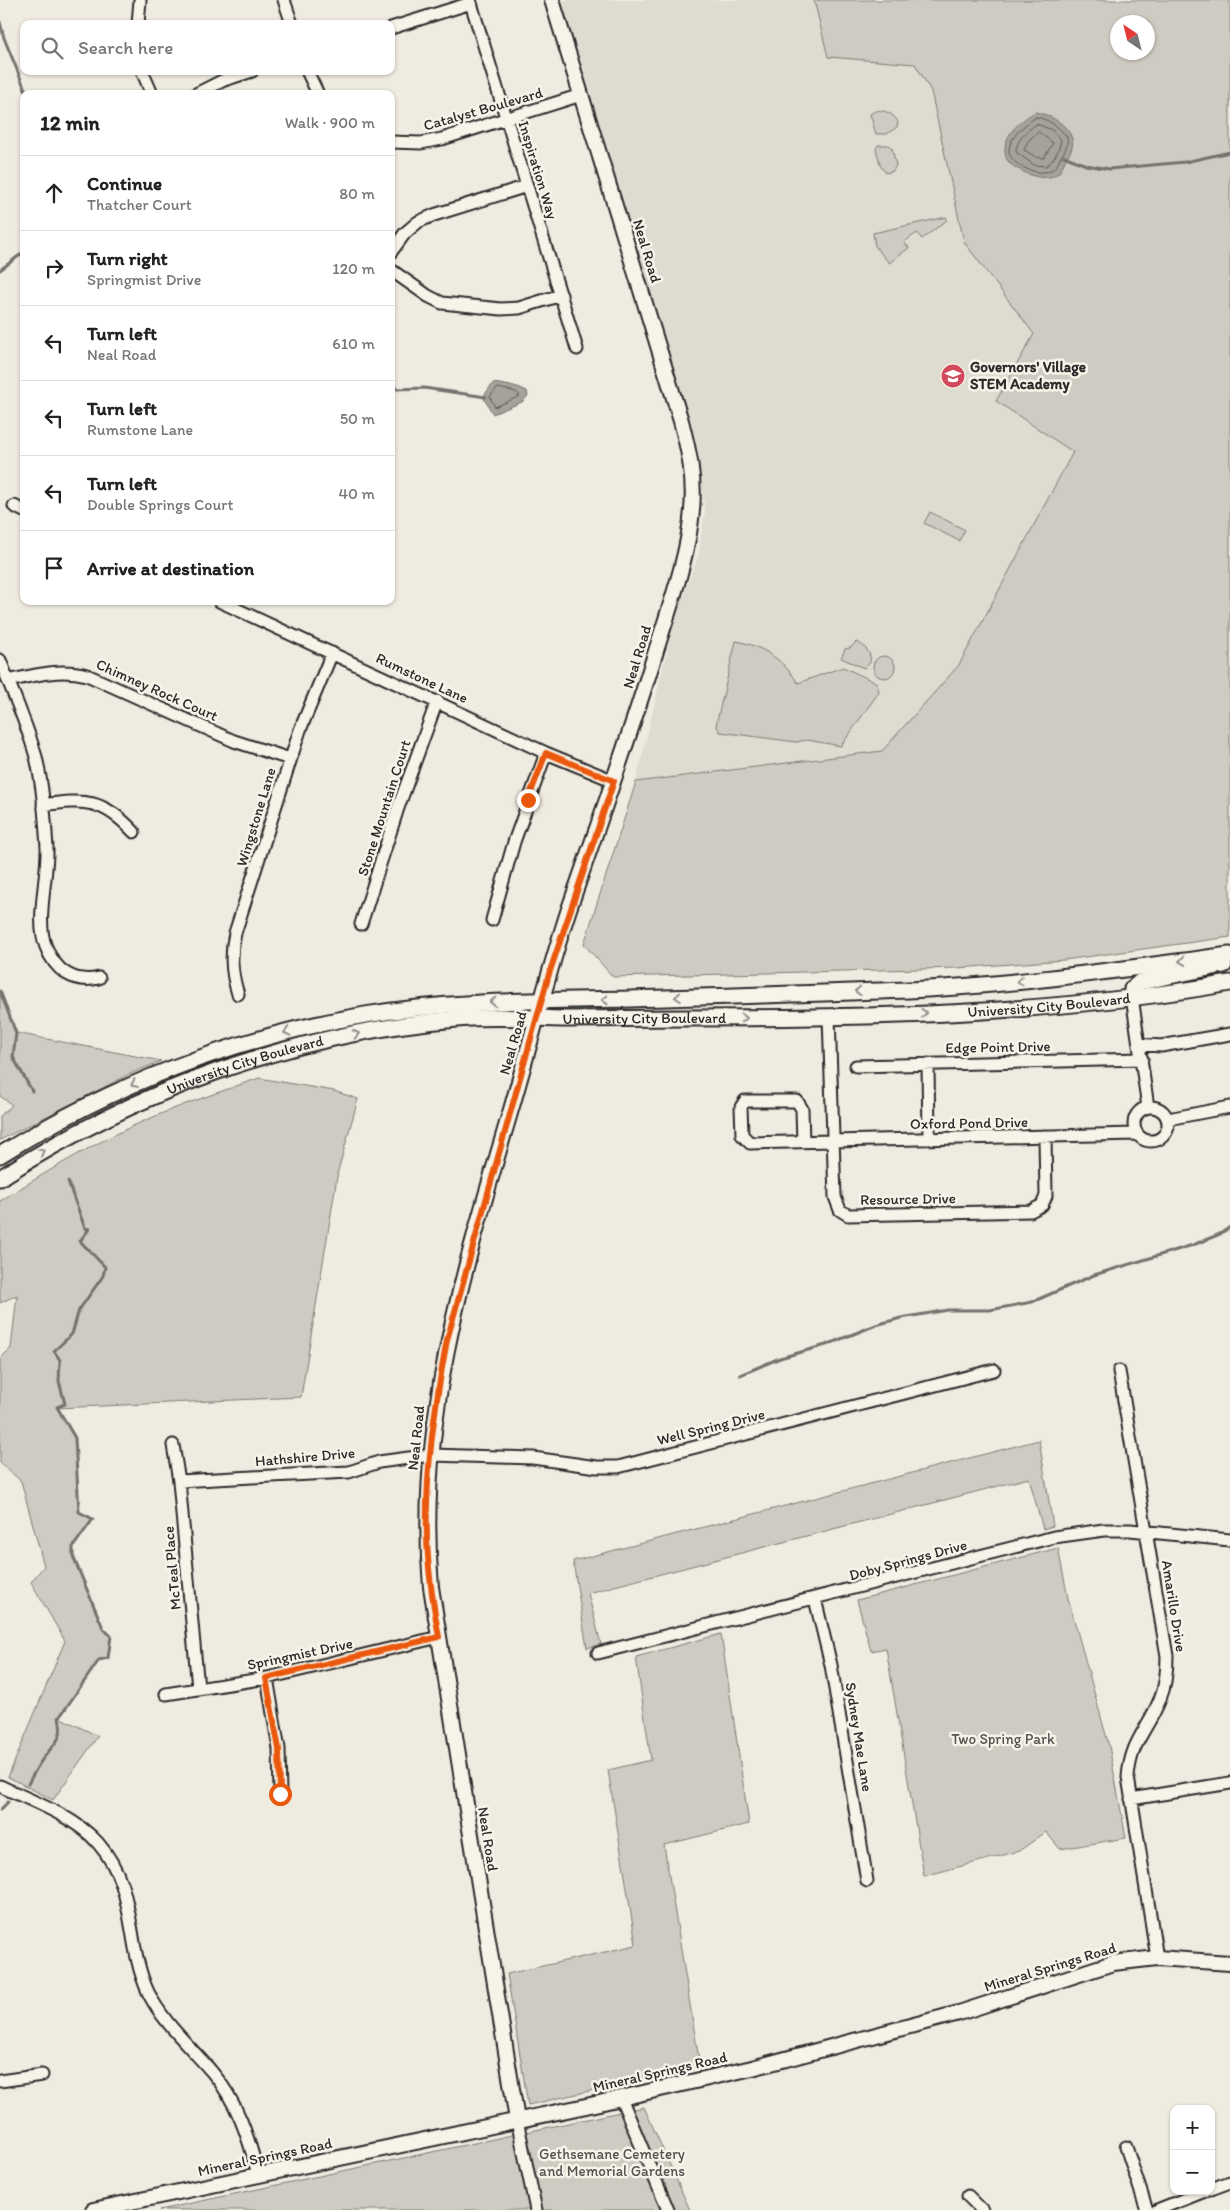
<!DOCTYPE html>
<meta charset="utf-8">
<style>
:root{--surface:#fff;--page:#f2f2f2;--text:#222;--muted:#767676;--line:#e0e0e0}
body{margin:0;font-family:Itim,sans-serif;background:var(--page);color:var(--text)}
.controls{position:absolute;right:15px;bottom:15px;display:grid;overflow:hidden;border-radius:10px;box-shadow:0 1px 4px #0004}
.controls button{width:45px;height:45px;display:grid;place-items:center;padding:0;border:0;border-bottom:1px solid var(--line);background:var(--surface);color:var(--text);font:25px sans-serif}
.compass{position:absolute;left:1110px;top:15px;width:45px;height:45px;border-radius:50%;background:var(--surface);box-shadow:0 1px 4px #0004;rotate:325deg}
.stop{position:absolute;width:15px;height:15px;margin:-11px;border:4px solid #ea580c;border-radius:50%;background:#fff}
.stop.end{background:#ea580c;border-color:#fff;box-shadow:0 1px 5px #0008}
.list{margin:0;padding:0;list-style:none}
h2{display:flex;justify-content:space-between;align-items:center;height:65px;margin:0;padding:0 20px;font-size:21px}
h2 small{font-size:16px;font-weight:400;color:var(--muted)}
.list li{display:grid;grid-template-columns:32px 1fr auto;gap:15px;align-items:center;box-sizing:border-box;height:75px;padding:0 20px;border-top:1px solid var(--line)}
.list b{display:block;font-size:19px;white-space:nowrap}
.list p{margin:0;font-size:16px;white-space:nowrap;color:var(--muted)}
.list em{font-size:16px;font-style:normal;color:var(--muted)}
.icon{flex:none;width:28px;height:28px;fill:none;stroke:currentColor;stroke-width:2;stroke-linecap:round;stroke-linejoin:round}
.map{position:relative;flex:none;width:1230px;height:2210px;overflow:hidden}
.search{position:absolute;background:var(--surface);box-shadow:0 1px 4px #0004;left:20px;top:20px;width:375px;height:55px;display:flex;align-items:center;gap:12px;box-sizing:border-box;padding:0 18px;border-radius:10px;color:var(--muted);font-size:19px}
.panel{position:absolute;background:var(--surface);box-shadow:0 1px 4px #0004;left:20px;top:90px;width:375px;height:515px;border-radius:10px}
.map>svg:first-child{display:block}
</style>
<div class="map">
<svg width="1230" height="2210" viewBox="0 0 1230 2210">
<rect width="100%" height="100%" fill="#efebe0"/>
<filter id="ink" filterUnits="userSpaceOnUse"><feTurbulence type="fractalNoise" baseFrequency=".02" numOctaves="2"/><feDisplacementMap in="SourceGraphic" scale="10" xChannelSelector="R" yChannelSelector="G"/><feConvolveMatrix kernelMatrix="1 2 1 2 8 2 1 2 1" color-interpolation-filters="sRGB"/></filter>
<g filter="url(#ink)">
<path fill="#dedbd1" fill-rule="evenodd" d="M560 0H1230V736L636 782 675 617 698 557 705 513 698 452 693 429ZM1118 22H1148V52H1118Z"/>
<path fill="#cfcbc2" stroke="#7d7b76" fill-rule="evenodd" d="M814 0H1230V937L1064 960 958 968 613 977 584 944 636 782 882 751 959 665 1073 452 996 401 1034 334 964 242 931 91 915 64 828 57ZM1118 22H1148V52H1118Z
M875 111C884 109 894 114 898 122L897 127 887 134H876L870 114Z
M878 145H888L892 148 896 165 893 171 886 173 881 167 876 149Z
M946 217 947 220 922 239 917 233 904 242 909 248 889 263 875 246 873 233Z
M930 512 965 530 959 541 924 523Z
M736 641C764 646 783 660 798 683L843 667 877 683 879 692 841 746 807 740 796 742 720 732 716 725Z
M856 642C865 645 872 653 870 663L864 668 841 658 845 649 850 648Z
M873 667a11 11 0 1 1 22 0a11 11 0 1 1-22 0Z
M0 991 16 1033 161 1061 130 1074 0 1140V1116L12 1105 0 1096Z
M259 1078 334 1091 358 1099 338 1171 301 1397 57 1408 75 1438 79 1512 93 1519 73 1547V1556L103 1628 111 1636 108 1658 99 1660 59 1717 98 1736 53 1800 8 1777 65 1641 31 1582 44 1566 21 1481 0 1463V1359L11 1348 17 1295 0 1303V1201C51 1169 102 1138 158 1115 191 1101 226 1090 259 1078Z
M1039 1440 1053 1526 1043 1529 1029 1478 588 1593 601 1644 587 1648 573 1561Z
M1058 1548 1068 1598 1109 1746 1126 1838 1060 1849 1046 1832 1019 1851 924 1876 886 1648 871 1651 857 1600Z
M721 1634 749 1824 664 1845 700 2066 528 2105 507 1974 636 1945 608 1770 651 1760 636 1657Z
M644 2107 690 2210H159Z"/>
<path fill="#a4a29a" stroke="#74726e" d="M1035 112C1055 115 1085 135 1067 157 1064 161 1063 167 1060 171 1049 183 1030 176 1018 169 1009 164 1004 159 1005 148 1006 132 1023 119 1035 112Z
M493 383 518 387 527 391 528 396 522 402 493 414 483 397Z"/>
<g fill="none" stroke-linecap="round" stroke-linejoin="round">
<path stroke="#5b5b57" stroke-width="1" d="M1036 117C1049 119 1059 127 1067 137 1068 144 1066 149 1062 155 1058 161 1058 167 1051 170 1040 177 1011 166 1009 152 1008 138 1025 124 1036 117Z
M1037 124 1052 130 1061 140C1060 149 1054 161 1046 166L1034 165 1016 152C1016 140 1027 130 1037 124Z
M1039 132 1053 143 1044 158 1036 157 1024 150 1028 141Z
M498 388 516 392 520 396 495 407 490 397Z"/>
<path stroke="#74726e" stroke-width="3" d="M0 22 4 38 27 94
M1064 156 1086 165 1109 169 1185 162 1230 152
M0 270 24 252
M391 385 397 389 424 388 486 397
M0 991 16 1033 13 1057 32 1091
M740 1375 780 1358 826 1345 876 1325 901 1318 948 1310H990L1032 1302 1094 1275 1193 1245 1220 1234 1230 1227
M28 1784C33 1775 38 1764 45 1756 56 1741 64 1739 59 1718L99 1660 108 1658 111 1636 103 1628 73 1556V1547L93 1519 79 1512 75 1438 57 1407 65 1404 59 1381 60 1360 54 1351 72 1334 79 1310 103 1276 105 1267 80 1241 89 1229 85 1228 68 1182
M0 1810 8 1802"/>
<defs>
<path id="minor" d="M284 0 292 24
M470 0 577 349
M138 24 140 0
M391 28 471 3
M142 71 152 94
M307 71 318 94
M196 94 224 80 252 71
M391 142 421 143 442 139 581 95
M391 252 405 233 418 222 434 215 527 186
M391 270 428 296 442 303 501 309 519 308 561 295
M14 506 24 511
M219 601 546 753 614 781
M0 660C12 691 27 724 36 757 43 786 45 818 47 848 48 877 35 922 46 947 55 970 73 984 99 978
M8 681C35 675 60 668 87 675L234 741 290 759
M43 805C85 799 103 799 134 832
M492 920 514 842 546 753
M361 924 398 808 437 701
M238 994C231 973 230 955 235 933L300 730 332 653
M1132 997 1148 1107
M829 1016 835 1197 840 1210 848 1215 1031 1211 1042 1205 1046 1196 1045 1136
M1139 1044 1161 1046 1230 1034
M928 1064 929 1139
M856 1066 1142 1059
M1134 1124a17 17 0 1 1 34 0a17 17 0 1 1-34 0Z
M1168 1119 1230 1107
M803 1142 802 1109 797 1101H745L741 1107 742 1135 750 1143 833 1141 1136 1134
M1119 1371 1167 1656C1167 1671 1166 1685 1160 1699 1148 1730 1131 1740 1128 1777L1157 1958
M173 1445 179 1481 198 1688
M179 1481 349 1472 379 1462 431 1455 533 1458 597 1467H618L994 1370
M815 1599 831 1665 867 1881
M598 1653 1054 1537 1104 1530H1130L1230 1540
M267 1678 279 1749 280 1794
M166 1694 267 1678 439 1637
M0 1786C32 1801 74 1816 98 1843 138 1889 125 1941 148 1992 163 2023 190 2046 212 2072 237 2101 249 2138 258 2175
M1131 1799 1230 1783
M0 2081 42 2075
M621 2098 668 2210
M517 2120 536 2210
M1126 2147 1147 2210
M1211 2189 1230 2182
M968 2196 982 2210
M1157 2210 1205 2191"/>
<path id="tertiary" d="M517 2120 431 1587C416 1422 464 1269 510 1113 530 1045 547 976 569 909 599 823 629 738 656 651 670 605 688 558 692 510 695 479 689 451 681 421L552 0
M93 2210 586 2106 752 2068 959 2013 1113 1963 1157 1958 1230 1963"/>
<g id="secondary">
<path d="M1132 997V989L1140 982 1224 965"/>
<path d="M0 1155C111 1085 236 1037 365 1015 453 1000 541 1001 630 999 723 997 816 993 909 990 1017 985 1123 969 1230 955"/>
<path id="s1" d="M0 1178C137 1090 294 1033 457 1019 493 1016 529 1018 565 1019 605 1019 646 1018 686 1018 867 1018 1051 1015 1230 983"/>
</g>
</defs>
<use href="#minor" stroke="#2b2b2b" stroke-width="15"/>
<use href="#tertiary" stroke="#2b2b2b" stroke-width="18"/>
<use href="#secondary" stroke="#2b2b2b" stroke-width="19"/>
<use href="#minor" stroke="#f7f3e8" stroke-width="11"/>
<use href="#tertiary" stroke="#f7f3e8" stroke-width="14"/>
<use href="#secondary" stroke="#f7f3e8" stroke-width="15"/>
</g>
<defs><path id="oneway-chevron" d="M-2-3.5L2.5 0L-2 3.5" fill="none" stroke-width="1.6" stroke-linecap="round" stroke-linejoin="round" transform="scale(1.25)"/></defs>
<g stroke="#918f8a">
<use href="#oneway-chevron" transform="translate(1182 961) rotate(172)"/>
<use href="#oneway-chevron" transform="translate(1020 981) rotate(175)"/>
<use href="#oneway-chevron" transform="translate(858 991) rotate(178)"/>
<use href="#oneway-chevron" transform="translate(678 997) rotate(176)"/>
<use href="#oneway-chevron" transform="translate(605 1000) rotate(179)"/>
<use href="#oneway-chevron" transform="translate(493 1002) rotate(178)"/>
<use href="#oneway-chevron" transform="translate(924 1013) rotate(-2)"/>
<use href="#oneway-chevron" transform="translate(744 1018) rotate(-1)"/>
<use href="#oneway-chevron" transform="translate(287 1032) rotate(166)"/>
<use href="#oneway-chevron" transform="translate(356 1034) rotate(-12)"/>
<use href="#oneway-chevron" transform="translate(134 1084) rotate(156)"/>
<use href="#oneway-chevron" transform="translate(41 1152) rotate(-29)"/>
</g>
</g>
<g fill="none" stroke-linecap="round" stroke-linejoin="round" filter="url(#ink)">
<path stroke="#ea580c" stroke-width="6" d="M280 1794 279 1749 266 1678 439 1637C433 1604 428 1572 427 1538 425 1472 435 1405 447 1340L549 974 614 781 546 753 528 800"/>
</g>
<defs>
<symbol id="school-disc" viewBox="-11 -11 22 22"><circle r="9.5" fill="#d1495b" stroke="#f7f3e8"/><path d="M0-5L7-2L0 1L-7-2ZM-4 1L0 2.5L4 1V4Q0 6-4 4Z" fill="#fff"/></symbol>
</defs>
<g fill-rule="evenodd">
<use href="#school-disc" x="939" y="362" width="28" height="28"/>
</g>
<g text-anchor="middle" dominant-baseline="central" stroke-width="5" stroke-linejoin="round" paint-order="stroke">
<g font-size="15" fill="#2b2b2b" stroke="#f7f3e8">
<text transform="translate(483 109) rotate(-16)">Catalyst Boulevard</text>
<text transform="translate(538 170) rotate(73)">Inspiration Way</text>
<text transform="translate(647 251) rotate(73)">Neal Road</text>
<text transform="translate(637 657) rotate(-73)">Neal Road</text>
<text transform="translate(422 678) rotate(25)">Rumstone Lane</text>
<text transform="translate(157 690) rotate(24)">Chimney Rock Court</text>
<text transform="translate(384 808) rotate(-72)">Stone Mountain Court</text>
<text transform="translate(256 817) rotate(-73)">Wingstone Lane</text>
<text stroke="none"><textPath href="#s1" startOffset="1081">University City Boulevard</textPath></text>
<text stroke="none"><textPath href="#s1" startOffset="676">University City Boulevard</textPath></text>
<text transform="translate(513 1043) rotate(-74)">Neal Road</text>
<text transform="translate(998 1047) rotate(-1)">Edge Point Drive</text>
<text stroke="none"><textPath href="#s1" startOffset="271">University City Boulevard</textPath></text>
<text transform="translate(969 1123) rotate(-1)">Oxford Pond Drive</text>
<text transform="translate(908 1199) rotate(-1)">Resource Drive</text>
<text transform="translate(711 1427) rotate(-14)">Well Spring Drive</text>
<text transform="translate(416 1438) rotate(-84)">Neal Road</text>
<text transform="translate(305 1457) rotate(-5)">Hathshire Drive</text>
<text transform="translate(908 1560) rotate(-15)">Doby Springs Drive</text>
<text transform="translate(172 1568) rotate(-95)">McTeal Place</text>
<text transform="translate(1174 1606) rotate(81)">Amarillo Drive</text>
<text transform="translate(300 1654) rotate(-12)">Springmist Drive</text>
<text transform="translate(859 1737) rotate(81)">Sydney Mae Lane</text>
<text transform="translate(488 1839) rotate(81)">Neal Road</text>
<text transform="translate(1050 1967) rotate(-17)">Mineral Springs Road</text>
<text transform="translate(660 2072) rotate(-13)">Mineral Springs Road</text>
<text transform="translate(265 2157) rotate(-12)">Mineral Springs Road</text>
</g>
<g font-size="15" font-weight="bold" fill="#2b2b2b" stroke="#f7f3e8" text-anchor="start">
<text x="970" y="367">Governors' Village<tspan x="970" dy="17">STEM Academy</tspan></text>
</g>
<g font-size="15" fill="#545351" stroke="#f7f3e8">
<text x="1003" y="1739">Two Spring Park</text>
<text x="612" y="2154">Gethsemane Cemetery<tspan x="612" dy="17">and Memorial Gardens</tspan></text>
</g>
</g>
</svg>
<div class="controls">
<button>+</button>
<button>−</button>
</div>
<svg class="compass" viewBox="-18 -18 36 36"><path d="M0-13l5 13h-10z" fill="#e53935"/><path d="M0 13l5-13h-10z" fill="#767676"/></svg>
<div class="stop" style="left:280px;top:1794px"></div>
<div class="stop end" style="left:528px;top:800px"></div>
<div class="search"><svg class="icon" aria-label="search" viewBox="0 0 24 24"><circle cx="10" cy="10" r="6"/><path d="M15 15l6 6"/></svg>Search here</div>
<section class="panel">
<h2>12 min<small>Walk · 900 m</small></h2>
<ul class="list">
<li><svg class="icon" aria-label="ahead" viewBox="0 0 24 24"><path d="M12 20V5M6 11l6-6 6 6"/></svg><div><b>Continue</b><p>Thatcher Court</p></div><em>80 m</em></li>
<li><svg class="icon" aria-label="right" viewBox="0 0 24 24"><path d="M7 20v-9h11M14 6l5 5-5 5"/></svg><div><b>Turn right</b><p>Springmist Drive</p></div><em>120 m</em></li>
<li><svg class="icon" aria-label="left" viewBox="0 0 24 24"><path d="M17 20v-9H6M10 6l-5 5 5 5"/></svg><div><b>Turn left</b><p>Neal Road</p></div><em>610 m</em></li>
<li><svg class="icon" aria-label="left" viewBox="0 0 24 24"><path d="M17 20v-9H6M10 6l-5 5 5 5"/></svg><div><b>Turn left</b><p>Rumstone Lane</p></div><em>50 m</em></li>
<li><svg class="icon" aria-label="left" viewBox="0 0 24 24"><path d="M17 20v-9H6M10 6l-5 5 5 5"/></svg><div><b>Turn left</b><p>Double Springs Court</p></div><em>40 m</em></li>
<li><svg class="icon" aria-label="arrive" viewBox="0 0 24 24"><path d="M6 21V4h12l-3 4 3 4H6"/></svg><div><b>Arrive at destination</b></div></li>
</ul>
</section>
</div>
